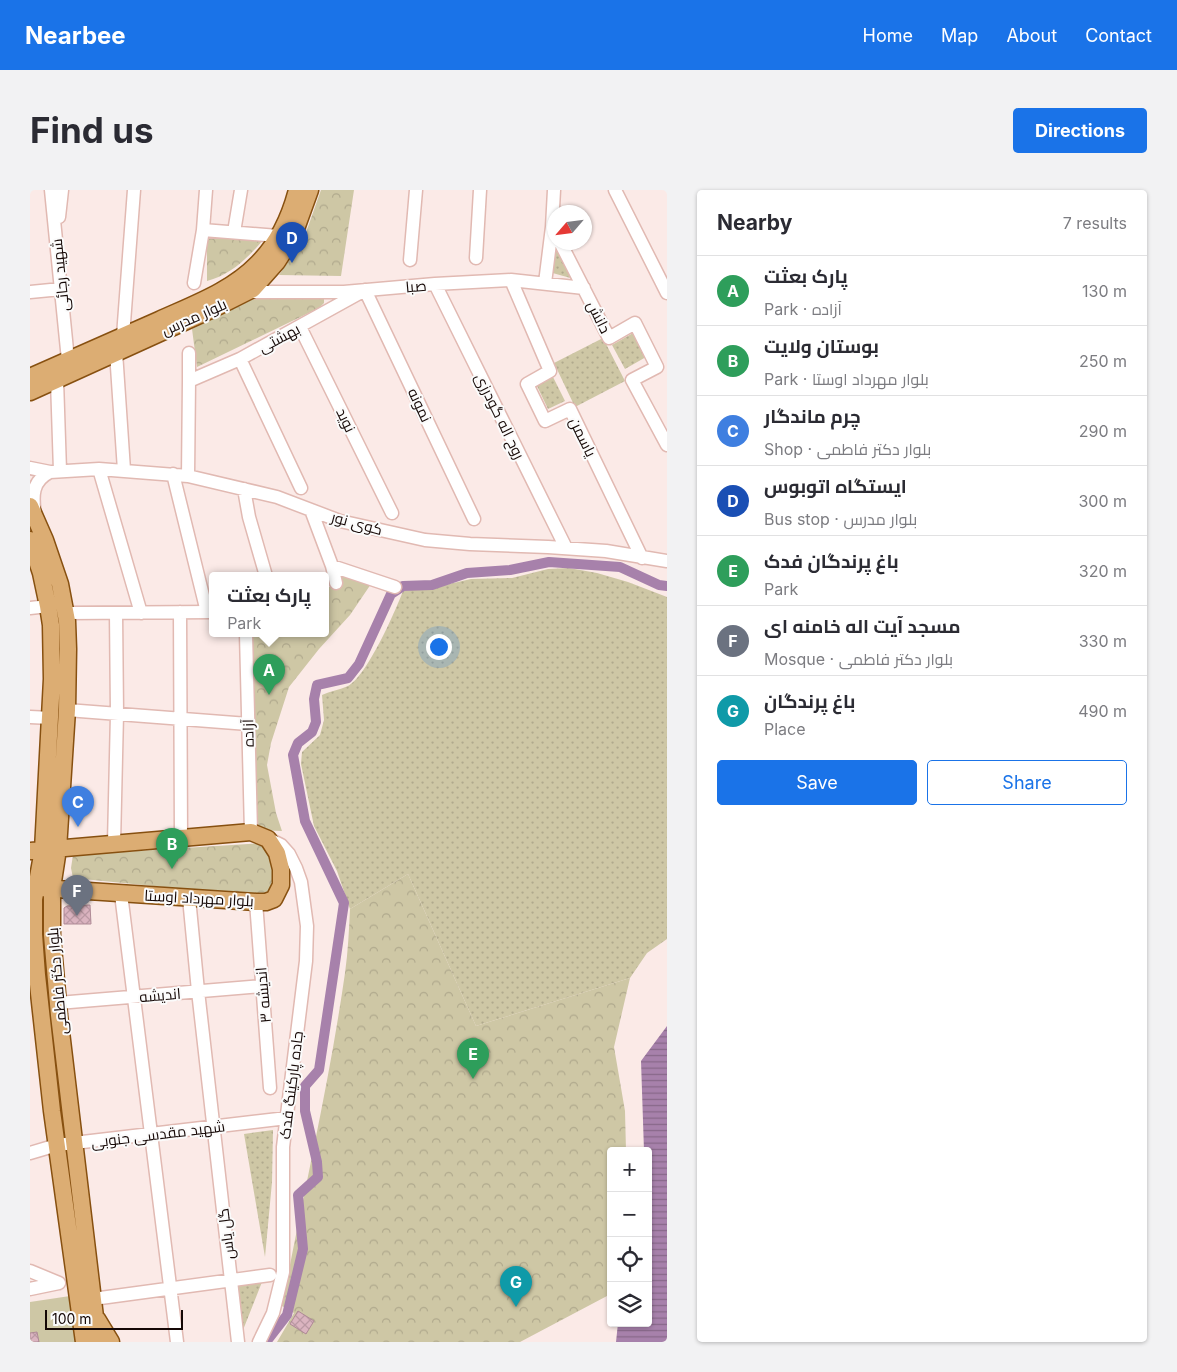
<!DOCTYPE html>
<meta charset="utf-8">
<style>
:root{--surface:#fff;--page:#f2f2f3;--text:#2b2b33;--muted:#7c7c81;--line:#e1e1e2;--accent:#1a73e8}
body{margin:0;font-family:Inter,Cairo,sans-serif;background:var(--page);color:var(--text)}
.controls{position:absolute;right:15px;bottom:15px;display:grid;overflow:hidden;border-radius:5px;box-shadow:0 1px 4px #0004}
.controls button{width:45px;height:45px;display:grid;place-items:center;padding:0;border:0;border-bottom:1px solid var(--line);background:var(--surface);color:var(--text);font:25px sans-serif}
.compass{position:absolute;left:517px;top:15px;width:45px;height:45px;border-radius:50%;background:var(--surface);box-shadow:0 1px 4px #0004;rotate:242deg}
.scale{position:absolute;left:15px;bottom:12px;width:138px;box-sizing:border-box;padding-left:5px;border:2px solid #150806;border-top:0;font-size:14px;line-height:18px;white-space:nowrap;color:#150806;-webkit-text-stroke:4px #fbfbfb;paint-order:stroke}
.you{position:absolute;left:408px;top:456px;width:18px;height:18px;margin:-12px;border:4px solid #fff;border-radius:50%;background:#1a73e8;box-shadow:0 0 0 8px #1a73e833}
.badge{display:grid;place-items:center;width:32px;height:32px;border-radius:50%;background:var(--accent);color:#fff;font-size:16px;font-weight:700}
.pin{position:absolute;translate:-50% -41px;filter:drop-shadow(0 1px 2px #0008)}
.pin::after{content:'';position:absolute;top:26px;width:18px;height:15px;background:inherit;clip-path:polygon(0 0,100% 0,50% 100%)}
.popup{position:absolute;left:179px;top:382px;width:120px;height:65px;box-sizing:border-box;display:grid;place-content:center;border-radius:5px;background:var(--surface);filter:drop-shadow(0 1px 4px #0005);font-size:16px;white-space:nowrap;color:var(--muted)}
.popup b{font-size:19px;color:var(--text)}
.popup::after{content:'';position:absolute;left:50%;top:100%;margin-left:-10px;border:10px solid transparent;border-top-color:var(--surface)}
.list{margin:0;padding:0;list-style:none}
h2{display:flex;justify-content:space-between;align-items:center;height:65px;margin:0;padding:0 20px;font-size:21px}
h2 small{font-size:16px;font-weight:400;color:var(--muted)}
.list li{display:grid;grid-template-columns:32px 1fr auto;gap:15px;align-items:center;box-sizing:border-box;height:70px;padding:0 20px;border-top:1px solid var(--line)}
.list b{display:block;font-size:19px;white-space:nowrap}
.list p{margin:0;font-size:16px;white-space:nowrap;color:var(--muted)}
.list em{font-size:16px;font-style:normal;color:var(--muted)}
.actions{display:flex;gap:10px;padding:15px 20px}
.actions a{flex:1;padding:11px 0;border:1px solid var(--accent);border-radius:5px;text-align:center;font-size:18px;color:var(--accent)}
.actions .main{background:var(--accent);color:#fff}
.icon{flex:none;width:28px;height:28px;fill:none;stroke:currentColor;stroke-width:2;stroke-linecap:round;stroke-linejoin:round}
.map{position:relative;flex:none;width:637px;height:1152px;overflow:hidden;border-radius:5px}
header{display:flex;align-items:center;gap:30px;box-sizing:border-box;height:70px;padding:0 25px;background:var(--accent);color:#fff}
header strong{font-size:24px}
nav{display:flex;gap:28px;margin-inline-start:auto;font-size:18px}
.intro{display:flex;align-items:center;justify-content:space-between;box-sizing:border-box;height:120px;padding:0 30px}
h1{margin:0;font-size:35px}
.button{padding:12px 22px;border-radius:5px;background:var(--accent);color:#fff;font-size:18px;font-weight:700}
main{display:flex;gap:30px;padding:0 30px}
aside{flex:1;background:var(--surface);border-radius:5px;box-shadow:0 1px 4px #0004}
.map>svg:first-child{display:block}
</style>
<header>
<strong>Nearbee</strong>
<nav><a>Home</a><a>Map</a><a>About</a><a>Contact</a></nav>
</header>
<div class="intro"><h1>Find us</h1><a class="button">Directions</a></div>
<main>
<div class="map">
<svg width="637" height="1152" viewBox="0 0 637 1152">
<defs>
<pattern id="grass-dots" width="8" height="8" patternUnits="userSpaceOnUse" patternTransform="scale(1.25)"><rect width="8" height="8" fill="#cec7a5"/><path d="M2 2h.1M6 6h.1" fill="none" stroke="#b0a98d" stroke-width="1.8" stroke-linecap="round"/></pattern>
<pattern id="park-crowns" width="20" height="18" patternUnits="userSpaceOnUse" patternTransform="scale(1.25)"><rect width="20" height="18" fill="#cec7a5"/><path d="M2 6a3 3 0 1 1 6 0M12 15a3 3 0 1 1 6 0" fill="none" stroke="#b0a98d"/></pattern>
<pattern id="water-rules" width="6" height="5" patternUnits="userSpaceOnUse" patternTransform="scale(1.25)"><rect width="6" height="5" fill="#a781ab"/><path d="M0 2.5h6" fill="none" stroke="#876889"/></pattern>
<pattern id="building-cross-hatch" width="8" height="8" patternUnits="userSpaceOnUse" patternTransform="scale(1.25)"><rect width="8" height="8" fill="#dbb4c0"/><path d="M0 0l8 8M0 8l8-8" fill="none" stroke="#bb99a4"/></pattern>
</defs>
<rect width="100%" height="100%" fill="#fbeae7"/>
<path fill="url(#grass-dots)" d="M524 51 544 89 519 82Z
M603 143 616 167 595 179 582 155Z
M573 148 595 191 545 217 524 173Z
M523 187 535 211 518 219 507 196Z
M539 378 567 383 598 392 637 407V749L617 763 600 788 446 836 378 684 320 719 307 681 284 636 271 574 272 562 290 545 294 530 292 505C300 501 310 500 318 496 337 486 365 422 373 401L406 397 441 389 482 388 518 379Z
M243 940 242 992 235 1067 214 944Z
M232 1092 213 1140 208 1094Z"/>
<path fill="url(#park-crowns)" d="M291 0H324L311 86 249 85 273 51Z
M177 46 233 50C217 69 200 85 177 91Z
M294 106V113L289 118 167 177 162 139 227 107Z
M307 381 341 394 320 425 289 459 259 497 241 553 237 575 246 623 252 641 227 640 225 611 222 444H295V397H310Z
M233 653C241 670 250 692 233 707L43 688 41 678 43 665Z
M378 684 446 836 600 788 584 857 595 921 596 961H581V1082L577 1106 490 1152H247L264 1123 252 1116C273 1005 299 895 315 783 318 762 319 740 320 719Z"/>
<path fill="#cec7a5" d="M40 1106 47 1152H0V1112Z"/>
<path fill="url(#water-rules)" d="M637 836V1152H586L588 1133H618V961H614L611 871Z"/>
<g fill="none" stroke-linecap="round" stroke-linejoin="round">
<path stroke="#a781ab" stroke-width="10" d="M236 1152 257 1125 273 1059 268 1005 288 987 287 972 275 921V896L289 880 314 713 275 631 263 565 268 553 282 542 286 532 284 509 287 495 318 488 329 474 361 404 373 396 402 395 437 383 480 380 519 372 590 377 629 395 637 396"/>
</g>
<path fill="url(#building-cross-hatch)" stroke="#af8a96" d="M60 715 61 734H34V718L37 716Z
M268 1121 284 1131 276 1144 260 1134Z
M7 1142 9 1152H0V1143Z"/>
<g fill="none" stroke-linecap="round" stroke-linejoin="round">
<defs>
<path id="minor" d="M21 0 38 170
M585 0 637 103
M29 27 32 0
M173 40 248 46
M204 42 211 0
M530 52 579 148 605 133 627 177 602 190 637 255
M446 68 450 0
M380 70 386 0
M481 90 520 181 497 194 515 231 540 219 612 368
M164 93 173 40 176 0
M515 93 522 37 524 0
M405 94 536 358
M0 102 31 99
M217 102H314L405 94 481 90 554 98
M270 137 362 323
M93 146 104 0
M86 162 94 280
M210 169 271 298
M27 190 30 281
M159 191V163
M0 278 20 282 69 279 158 286 247 307 310 331 395 350 440 354 518 357 576 361 637 371
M69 279 111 423
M143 284 177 422
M158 286 159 191 210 169 335 100 444 329
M214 299 219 327 236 386
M281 320 302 376 306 393
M5 324C2 306 2 291 20 282
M302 376 365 397
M0 418 18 416
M150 422 151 648
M36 423 183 422
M216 444 221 642
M37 520 218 534
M0 527 21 528
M84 653 87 524 86 423
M91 704 147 1152
M159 708 168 801 208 1152
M226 712 240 898
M28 813 232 796
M0 963 27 955 257 928
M0 1081 29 1093
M0 1099 29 1093
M63 1109 240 1085
M229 1152 243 1123 253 1082V957L276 771 277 736 271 692 266 678 259 664 251 655 239 649"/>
<path id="major" d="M0 187C43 168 86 149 129 130 164 114 201 101 228 73 248 53 260 27 267 0
M0 202 185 118 223 99 247 72 263 47 280 0
M0 316 15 350 30 394 37 431 38 459 37 520 28 659 22 698V745L29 825 68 1152
M0 350 11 383 18 416 21 435 22 489 13 660 4 709V744L7 785 22 921 54 1152
M0 661 221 642 238 649 247 663 251 679V695L244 709 236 712H226L12 698
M67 1129 81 1152"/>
</defs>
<use href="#minor" stroke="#e1b9b2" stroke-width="15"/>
<use href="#major" stroke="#875010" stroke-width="19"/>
<use href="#minor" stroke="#fff" stroke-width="12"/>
<use href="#major" stroke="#dcad73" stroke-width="16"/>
</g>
<g text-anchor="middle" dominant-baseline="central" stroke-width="4" stroke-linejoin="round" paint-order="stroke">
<g font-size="15" fill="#150806" stroke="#fbfbfb">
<text transform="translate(30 85) rotate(-96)">شهید رجائی</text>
<text transform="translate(386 96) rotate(-5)">صبا</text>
<text transform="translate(164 127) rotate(-24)">بلوار مدرس</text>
<text transform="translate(569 127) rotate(63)">دانش</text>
<text transform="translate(249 148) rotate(-28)">بهشتی</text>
<text transform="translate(390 215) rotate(65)">نمونه</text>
<text transform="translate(470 226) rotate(64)">روح اله گودرزی</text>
<text transform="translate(316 230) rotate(64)">نوید</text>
<text transform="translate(553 247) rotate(64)">یاسمن</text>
<text transform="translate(327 333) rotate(15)">کوی نور</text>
<text transform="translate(218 543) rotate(-91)">آزاده</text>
<text transform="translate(169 708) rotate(3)">بلوار مهرداد اوستا</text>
<text transform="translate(27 791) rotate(-95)">بلوار دکتر فاطمی</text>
<text transform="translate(130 805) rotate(-5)">اندیشه</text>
<text transform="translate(233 805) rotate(-95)">اندیشه ۳</text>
<text transform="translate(261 895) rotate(-83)">جاده پارکینگ فدک</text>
<text transform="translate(128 944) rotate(-7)">شهید مقدسی جنوبی</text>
<text transform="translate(196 1044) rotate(-97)">گل یاس</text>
</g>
</g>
</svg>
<div class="controls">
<button>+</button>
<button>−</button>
<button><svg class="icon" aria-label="locate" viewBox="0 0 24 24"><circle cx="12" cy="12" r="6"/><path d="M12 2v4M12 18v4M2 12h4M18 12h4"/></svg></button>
<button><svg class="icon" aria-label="layers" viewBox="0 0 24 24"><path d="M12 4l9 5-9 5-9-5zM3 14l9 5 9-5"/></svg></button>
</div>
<svg class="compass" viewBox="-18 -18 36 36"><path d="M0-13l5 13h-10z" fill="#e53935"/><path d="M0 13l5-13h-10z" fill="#7c7c81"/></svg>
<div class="scale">100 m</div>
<div class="you"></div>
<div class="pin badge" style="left:239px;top:505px;background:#2e9e5b">A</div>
<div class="popup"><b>پارک بعثت</b>Park</div>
<div class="pin badge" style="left:142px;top:679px;background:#2e9e5b">B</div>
<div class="pin badge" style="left:48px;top:637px;background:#3f7fe0">C</div>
<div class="pin badge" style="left:262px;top:73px;background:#1a4fb4">D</div>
<div class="pin badge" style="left:443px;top:889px;background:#2e9e5b">E</div>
<div class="pin badge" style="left:47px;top:726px;background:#6b7280">F</div>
<div class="pin badge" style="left:486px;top:1117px;background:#0f9aa8">G</div>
</div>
<aside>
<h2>Nearby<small>7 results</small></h2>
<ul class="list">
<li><span class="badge" style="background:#2e9e5b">A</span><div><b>پارک بعثت</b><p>Park · آزاده</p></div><em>130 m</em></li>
<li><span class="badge" style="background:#2e9e5b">B</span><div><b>بوستان ولایت</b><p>Park · بلوار مهرداد اوستا</p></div><em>250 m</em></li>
<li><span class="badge" style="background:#3f7fe0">C</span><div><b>چرم ماندگار</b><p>Shop · بلوار دکتر فاطمی</p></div><em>290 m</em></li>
<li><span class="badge" style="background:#1a4fb4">D</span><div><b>ایستگاه اتوبوس</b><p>Bus stop · بلوار مدرس</p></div><em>300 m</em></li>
<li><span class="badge" style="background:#2e9e5b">E</span><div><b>باغ پرندگان فدک</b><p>Park</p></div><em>320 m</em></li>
<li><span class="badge" style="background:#6b7280">F</span><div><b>مسجد آیت اله خامنه ای</b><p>Mosque · بلوار دکتر فاطمی</p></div><em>330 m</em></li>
<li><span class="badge" style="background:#0f9aa8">G</span><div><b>باغ پرندگان</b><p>Place</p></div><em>490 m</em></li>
</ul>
<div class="actions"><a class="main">Save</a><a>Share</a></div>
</aside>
</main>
